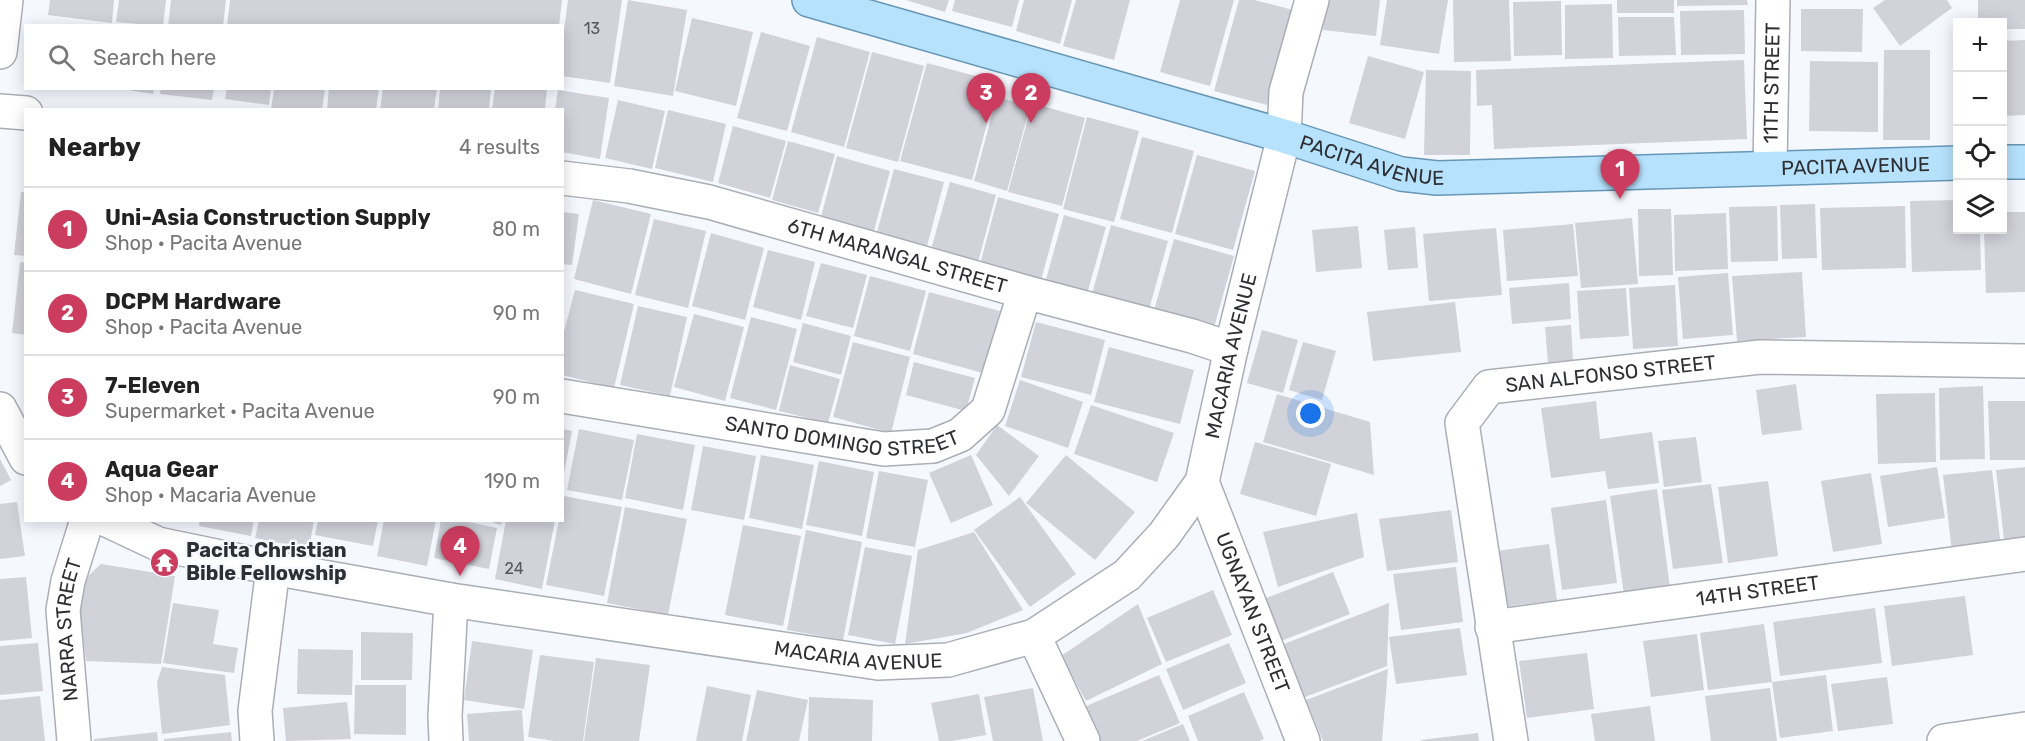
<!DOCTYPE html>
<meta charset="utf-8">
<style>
:root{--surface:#fff;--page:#f6f6f6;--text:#222;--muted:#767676;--line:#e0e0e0;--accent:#cb3c5f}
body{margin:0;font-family:Rubik,sans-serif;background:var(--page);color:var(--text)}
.controls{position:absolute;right:18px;top:18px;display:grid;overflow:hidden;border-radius:0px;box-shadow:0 3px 15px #0003}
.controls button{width:54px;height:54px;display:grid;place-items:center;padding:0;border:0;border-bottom:2px solid var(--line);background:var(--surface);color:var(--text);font:30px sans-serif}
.you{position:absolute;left:1311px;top:414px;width:21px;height:21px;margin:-15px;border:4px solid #fff;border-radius:50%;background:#1a73e8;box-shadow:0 0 0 9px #1a73e833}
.badge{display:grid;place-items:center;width:39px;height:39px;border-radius:50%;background:var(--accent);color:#fff;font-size:20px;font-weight:700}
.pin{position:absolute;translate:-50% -50px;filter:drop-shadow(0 2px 3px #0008)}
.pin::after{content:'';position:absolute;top:32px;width:21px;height:18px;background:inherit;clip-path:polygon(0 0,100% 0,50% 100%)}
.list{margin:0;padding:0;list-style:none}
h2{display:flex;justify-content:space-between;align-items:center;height:78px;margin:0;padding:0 24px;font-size:26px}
h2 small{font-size:20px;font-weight:400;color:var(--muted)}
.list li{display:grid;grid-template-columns:39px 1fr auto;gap:18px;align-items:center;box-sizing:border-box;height:84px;padding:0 24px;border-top:2px solid var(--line)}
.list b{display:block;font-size:22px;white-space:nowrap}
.list p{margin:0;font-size:20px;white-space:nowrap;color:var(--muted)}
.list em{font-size:20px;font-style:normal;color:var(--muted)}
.icon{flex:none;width:33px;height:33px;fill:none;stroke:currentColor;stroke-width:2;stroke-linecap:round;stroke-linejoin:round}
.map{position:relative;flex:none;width:2025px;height:741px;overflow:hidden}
.search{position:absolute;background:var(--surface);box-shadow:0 3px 15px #0003;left:24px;top:24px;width:540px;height:66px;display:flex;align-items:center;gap:15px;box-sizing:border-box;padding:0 21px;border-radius:0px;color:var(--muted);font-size:22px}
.panel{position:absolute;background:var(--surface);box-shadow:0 3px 15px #0003;left:24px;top:108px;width:540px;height:414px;border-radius:0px}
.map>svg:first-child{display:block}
</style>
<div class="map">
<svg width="2025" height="741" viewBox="0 0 2025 741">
<rect width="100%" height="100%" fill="#f5f9ff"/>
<path fill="#d1d2da" d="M50 0H114L112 23 48 15Z
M119 0H166L163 26 116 22Z
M171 0H226L223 26H168Z
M230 0H562L559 26H227Z
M568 0H622L610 83 562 76V45Z
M628 0 687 10 673 96 614 86Z
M906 0H949L945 12Z
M955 0H1019L1012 27 952 11Z
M1024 0H1072L1060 44 1016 31Z
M1076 0H1130L1114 60 1063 46Z
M1180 0H1234L1210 86 1160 72Z
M1239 0H1254L1293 10 1267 105 1214 91Z
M1326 0H1380L1376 36 1323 30Z
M1387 0H1448L1439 54 1380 45Z
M1453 0H1509L1511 61 1454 62Z
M1617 0H1674V13H1617Z
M1677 0H1747L1748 5 1677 6Z
M1885 0H1947L1952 8 1900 46 1873 8Z
M1978 0H2025V29H2002V22H1978Z
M1561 1 1562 55 1514 56 1513 2Z
M1612 4 1613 58 1565 59V5Z
M1801 9H1863L1862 52 1801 51Z
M1744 10 1745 54 1681 55 1680 11Z
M1618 17H1674L1676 55 1619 56Z
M692 18 753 32 736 106 675 91Z
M761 32 810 46 787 131 737 118Z
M817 37 870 52 844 147 791 132Z
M2025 40V115L2002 116V41Z
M1884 50H1930V140H1883Z
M872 52 924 66 898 162 846 148Z
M1368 56 1424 72 1405 139 1349 123Z
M1744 60 1747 139 1494 149 1492 105 1477 106 1476 70Z
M1810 61 1878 62V132L1809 131Z
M927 63 998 82 972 180 900 161Z
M1426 70 1471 71 1470 155H1424Z
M116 88H154L153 94Z
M161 88H214L212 100 160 94Z
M227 88H271L269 105 225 99Z
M274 88H325L322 110H271Z
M329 88H379L376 110H327Z
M383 88H437L434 110H380Z
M440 88H491L489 110H438Z
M495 88H547L545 110H492Z
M558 90 609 98 600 159 562 152V110H555Z
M997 97 1030 106 1007 191 974 181Z
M618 100 665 111 652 169 605 158Z
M1032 103 1085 118 1062 206 1008 192Z
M668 110 726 124 713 182 655 168Z
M1087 117 1139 131 1114 222 1063 209Z
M733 126 786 141 770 198 718 183Z
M1142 137 1194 151 1172 233 1120 219Z
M788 141 835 154 818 213 772 200Z
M1197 155 1255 171 1233 250 1175 234Z
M837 156 890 171 874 231 821 217Z
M894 169 944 182 927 246 877 232Z
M950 182 996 195 977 266 930 253Z
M21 192H26V256L14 255Z
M998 197 1059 214 1040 284 979 268Z
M593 200 651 214 631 294 574 279Z
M1958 200V230H1980L1981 270 1912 272 1910 201Z
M1815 204 1817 258 1782 259 1780 205Z
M1777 206 1778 261 1731 262 1729 207Z
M1905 206 1906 268 1822 270 1820 208Z
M1638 209H1671L1673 275 1639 276Z
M562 212 579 214 572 265 562 264Z
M2002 212H2025V292L1986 293 1984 230H2002Z
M1726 213 1728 269 1675 271 1674 215Z
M1064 215 1106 227 1087 294 1045 283Z
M1632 218 1638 284 1581 288 1575 223Z
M654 219 706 231 688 308 635 295Z
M1573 224 1578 276 1507 281 1503 230Z
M1111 225 1168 241 1149 310 1092 294Z
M1358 226 1362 268 1316 272 1312 230Z
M1415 227 1418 268 1388 270 1384 230Z
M1496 228 1502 295 1429 301 1423 234Z
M711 233 764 248 745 320 692 306Z
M1174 239 1234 256 1213 331 1153 314Z
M768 250 815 262 801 320 753 307Z
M20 262 26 263V335L12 333Z
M821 263 867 275 853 328 806 316Z
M1802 272 1806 337 1737 341 1732 276Z
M1728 273 1733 335 1683 339 1678 277Z
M870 276 926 291 910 351 854 336Z
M1569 283 1571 319 1512 324 1509 288Z
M1675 285 1678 346 1633 349 1629 288Z
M1626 288 1629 336 1580 339 1577 291Z
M575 290 634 304 614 388 562 375V339Z
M929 292 1000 311 983 373 913 354Z
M1455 302 1461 352 1373 361 1367 312Z
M638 306 687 317 670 396 620 385Z
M694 314 744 327 725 401 674 387Z
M751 317 797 329 776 410 730 398Z
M1036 322 1105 340 1091 395 1021 377Z
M803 323 851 336 841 375 793 362Z
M1571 325 1573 361 1548 363 1545 327Z
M1262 330 1298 340 1283 393 1247 383Z
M853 342 910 357 891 433 833 417Z
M1303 342 1336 351 1322 400 1289 390Z
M1109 347 1194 370 1180 424 1094 402Z
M914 362 975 378 966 411 906 395Z
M790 365 840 379 828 423 779 411Z
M1020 380 1083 402 1068 448 1005 426Z
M1796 384 1802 430 1762 435 1756 390Z
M1983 386 1985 459 1940 460 1939 388Z
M1935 393 1936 462 1878 464 1876 394Z
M1277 394 1370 422 1374 475 1263 442Z
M1596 401 1600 439 1652 432 1659 483 1608 489 1605 471 1551 478 1541 408Z
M1988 401H2025V460H1990Z
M1091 405 1174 433 1157 482 1074 454Z
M997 425 1039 456 1009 496 976 455Z
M562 429 572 431 564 473H562Z
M579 429 634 440 622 500 567 490Z
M637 434 695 445 683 510 625 498Z
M1696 437 1702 482 1664 487 1658 441Z
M1255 442 1331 464 1316 516 1240 494Z
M703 446 756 456 744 520 691 510Z
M761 455 814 465 802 529 749 518Z
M971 455 993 505 951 523 929 473Z
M1066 455 1135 512 1095 560 1026 503Z
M0 459 11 480 0 486Z
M819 461 874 472 862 536 806 525Z
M1937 467 1945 518 1888 527 1880 476Z
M2025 467V537L2004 539 1996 470Z
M1992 470 2001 547 1952 552 1943 475Z
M879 471 928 480 915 547 866 538Z
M1871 473 1882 544 1833 552 1821 481Z
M1768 481 1778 556 1728 563 1718 487Z
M1711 484 1723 563 1673 569 1662 490Z
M1657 489 1670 588 1624 594 1610 496Z
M564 496 622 507 604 596 546 585 559 520H562Z
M1020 497 1076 574 1030 607 974 530Z
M1606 500 1617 583 1562 590 1551 508Z
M17 502 25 556 0 559V504Z
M625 507 687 519 668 615 607 603Z
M1451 510 1458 562 1387 571 1379 519Z
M1357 513 1364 557 1278 587 1263 532Z
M200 520H254L251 536 199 526Z
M259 520H314L309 549 255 538Z
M318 520H378L373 546 315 535Z
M384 520H436L427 566 377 556Z
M441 520H459L497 528 489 569 434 558Z
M486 520H502L501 525Z
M506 520H555L542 589 495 579Z
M743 525 801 536 783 626 725 615Z
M806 530 862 542 843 640 787 630Z
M974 532 1023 610 967 633 905 644 918 550Z
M1549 544 1557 600 1503 607 1496 551Z
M865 547 912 556 895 644 848 635Z
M101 564 175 576 161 664 86 661 79 609 86 578Z
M1456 567 1463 622 1401 630 1393 574Z
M1333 572 1350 614 1281 641 1264 599Z
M26 577 32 638 0 641V579Z
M1213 590 1232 635 1166 662 1147 618Z
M1965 596 1973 655 1892 666 1884 606Z
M173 603 219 610 213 644 238 648 234 673 163 663Z
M1389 603 1387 666 1305 697 1284 644Z
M1138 604 1162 664 1086 701 1061 656Z
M1875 608 1882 663 1780 676 1773 622Z
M1764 624 1772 682 1708 690 1700 633Z
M1460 628 1467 675 1396 684 1389 637Z
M361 632 413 633 412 680H361Z
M1697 634 1704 690 1651 697 1643 641Z
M472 641 533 650 524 709 464 700Z
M38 643 43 691 0 695V646Z
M1229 643 1246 683 1183 710 1166 669Z
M298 649 353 650 352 695 297 694Z
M1587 653 1594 709 1527 718 1519 661Z
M540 655 594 662 583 741H554L528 737Z
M596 658 650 665 639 741H584Z
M162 667 225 675 230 725 162 734 157 682Z
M1388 669 1382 741H1323L1306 700Z
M1159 675 1180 723 1137 741H1098L1084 707Z
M1826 675 1833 731 1780 738 1772 682Z
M1887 677 1893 724 1838 731 1831 684Z
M355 685H406V735L354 734Z
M707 686 751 695 742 741H696Z
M1033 688 1043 741H993L984 697Z
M1770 688 1777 741H1711L1705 696Z
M757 690 808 700 799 741H746Z
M1244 692 1264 739 1259 741H1198L1188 716Z
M979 694 986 735 952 741H939L931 703Z
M40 696 45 741H0V700Z
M809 697 873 700 872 741H808Z
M347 702 351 739 286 741 283 708Z
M1650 706 1655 741H1595L1591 714Z
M522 710 524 741H469L467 714Z
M1183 724 1190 741H1142Z
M157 732 158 741H94V739Z
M231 732 232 741H164V739Z
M1478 733 1479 741H1421V740Z"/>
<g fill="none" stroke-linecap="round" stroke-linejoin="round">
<defs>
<g id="minor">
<path d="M0 52 6 0"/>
<path d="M0 111 26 113"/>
<path id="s1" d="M1770 167 1773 0"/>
<path id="s2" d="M562 178 629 186 709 202 1025 292 1192 336 1231 349"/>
<path id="s3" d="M562 396 884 449 933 446 960 435 988 410 1025 292"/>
<path d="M0 409 26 458"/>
<path id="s4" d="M1202 482 1303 741"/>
<path id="s5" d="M107 520 158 544 273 568 451 600 878 663 948 660 1034 636 1127 575 1164 535 1202 482 1231 349 1284 136 1286 92 1312 0"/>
<path id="s6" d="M1492 627 2025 554"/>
<path d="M1034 636 1083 741"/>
<path id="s7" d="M74 741 63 610 68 581 87 520"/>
<path d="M257 741 255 711 273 568"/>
<path d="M446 741 445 716 451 600"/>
<path id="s8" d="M1511 741 1462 423 1489 387 1760 357 2025 361"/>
<path d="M1944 741 2025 729"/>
</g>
<g id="major">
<path id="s9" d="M809 0 1284 136 1401 174 1437 178 1958 163"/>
<path d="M2002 162H2025"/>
</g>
</defs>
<use href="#minor" stroke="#aaaeb5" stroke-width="36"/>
<use href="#major" stroke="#6797b5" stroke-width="36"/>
<use href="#minor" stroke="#fff" stroke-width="33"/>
<use href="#major" stroke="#b6e2fd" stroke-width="33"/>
</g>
<defs>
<symbol id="temple-disc" viewBox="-11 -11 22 22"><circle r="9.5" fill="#cb3c5f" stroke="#f5f9ff"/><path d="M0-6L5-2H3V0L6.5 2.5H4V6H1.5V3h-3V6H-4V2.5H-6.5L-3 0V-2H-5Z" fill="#fff"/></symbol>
</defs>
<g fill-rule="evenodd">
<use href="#temple-disc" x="148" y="546" width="33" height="33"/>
</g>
<g text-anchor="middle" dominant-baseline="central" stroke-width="5" stroke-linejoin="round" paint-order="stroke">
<g font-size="16" fill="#56585c">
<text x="592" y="28">13</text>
<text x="514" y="568">24</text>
</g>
<g font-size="20" fill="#2d2f32" stroke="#f5f9ff">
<text stroke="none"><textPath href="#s1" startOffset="84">11TH STREET</textPath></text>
<text stroke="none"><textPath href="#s9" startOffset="586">PACITA AVENUE</textPath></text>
<text stroke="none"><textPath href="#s9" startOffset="1072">PACITA AVENUE</textPath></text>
<text stroke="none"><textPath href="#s2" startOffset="345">6TH MARANGAL STREET</textPath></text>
<text stroke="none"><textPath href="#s5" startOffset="1306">MACARIA AVENUE</textPath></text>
<text stroke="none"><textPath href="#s8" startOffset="489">SAN ALFONSO STREET</textPath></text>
<text stroke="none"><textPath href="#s3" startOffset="284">SANTO DOMINGO STREET</textPath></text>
<text stroke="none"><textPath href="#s6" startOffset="268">14TH STREET</textPath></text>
<text stroke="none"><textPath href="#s4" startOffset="140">UGNAYAN STREET</textPath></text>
<text stroke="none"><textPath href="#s7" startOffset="112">NARRA STREET</textPath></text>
<text stroke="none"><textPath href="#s5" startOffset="766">MACARIA AVENUE</textPath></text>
</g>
<g font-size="20" font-weight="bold" fill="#2d2f32" stroke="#f5f9ff" text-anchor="start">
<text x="186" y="550">Pacita Christian<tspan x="186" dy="23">Bible Fellowship</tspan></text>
</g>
</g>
</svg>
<div class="controls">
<button>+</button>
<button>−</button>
<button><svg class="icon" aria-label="locate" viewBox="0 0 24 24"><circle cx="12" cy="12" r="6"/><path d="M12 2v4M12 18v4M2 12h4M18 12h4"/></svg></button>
<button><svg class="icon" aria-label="layers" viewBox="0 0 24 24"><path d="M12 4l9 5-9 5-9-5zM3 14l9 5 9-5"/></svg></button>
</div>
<div class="you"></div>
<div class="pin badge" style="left:1620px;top:199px">1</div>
<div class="pin badge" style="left:1031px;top:123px">2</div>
<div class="pin badge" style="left:986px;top:123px">3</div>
<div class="pin badge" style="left:460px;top:576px">4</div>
<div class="search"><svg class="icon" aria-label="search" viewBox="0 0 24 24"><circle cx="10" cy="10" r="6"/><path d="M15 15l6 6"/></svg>Search here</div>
<section class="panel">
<h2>Nearby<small>4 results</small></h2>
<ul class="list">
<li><span class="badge">1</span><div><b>Uni-Asia Construction Supply</b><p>Shop · Pacita Avenue</p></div><em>80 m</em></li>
<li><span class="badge">2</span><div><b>DCPM Hardware</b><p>Shop · Pacita Avenue</p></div><em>90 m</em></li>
<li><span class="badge">3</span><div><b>7-Eleven</b><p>Supermarket · Pacita Avenue</p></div><em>90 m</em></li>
<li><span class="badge">4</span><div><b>Aqua Gear</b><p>Shop · Macaria Avenue</p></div><em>190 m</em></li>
</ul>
</section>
</div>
